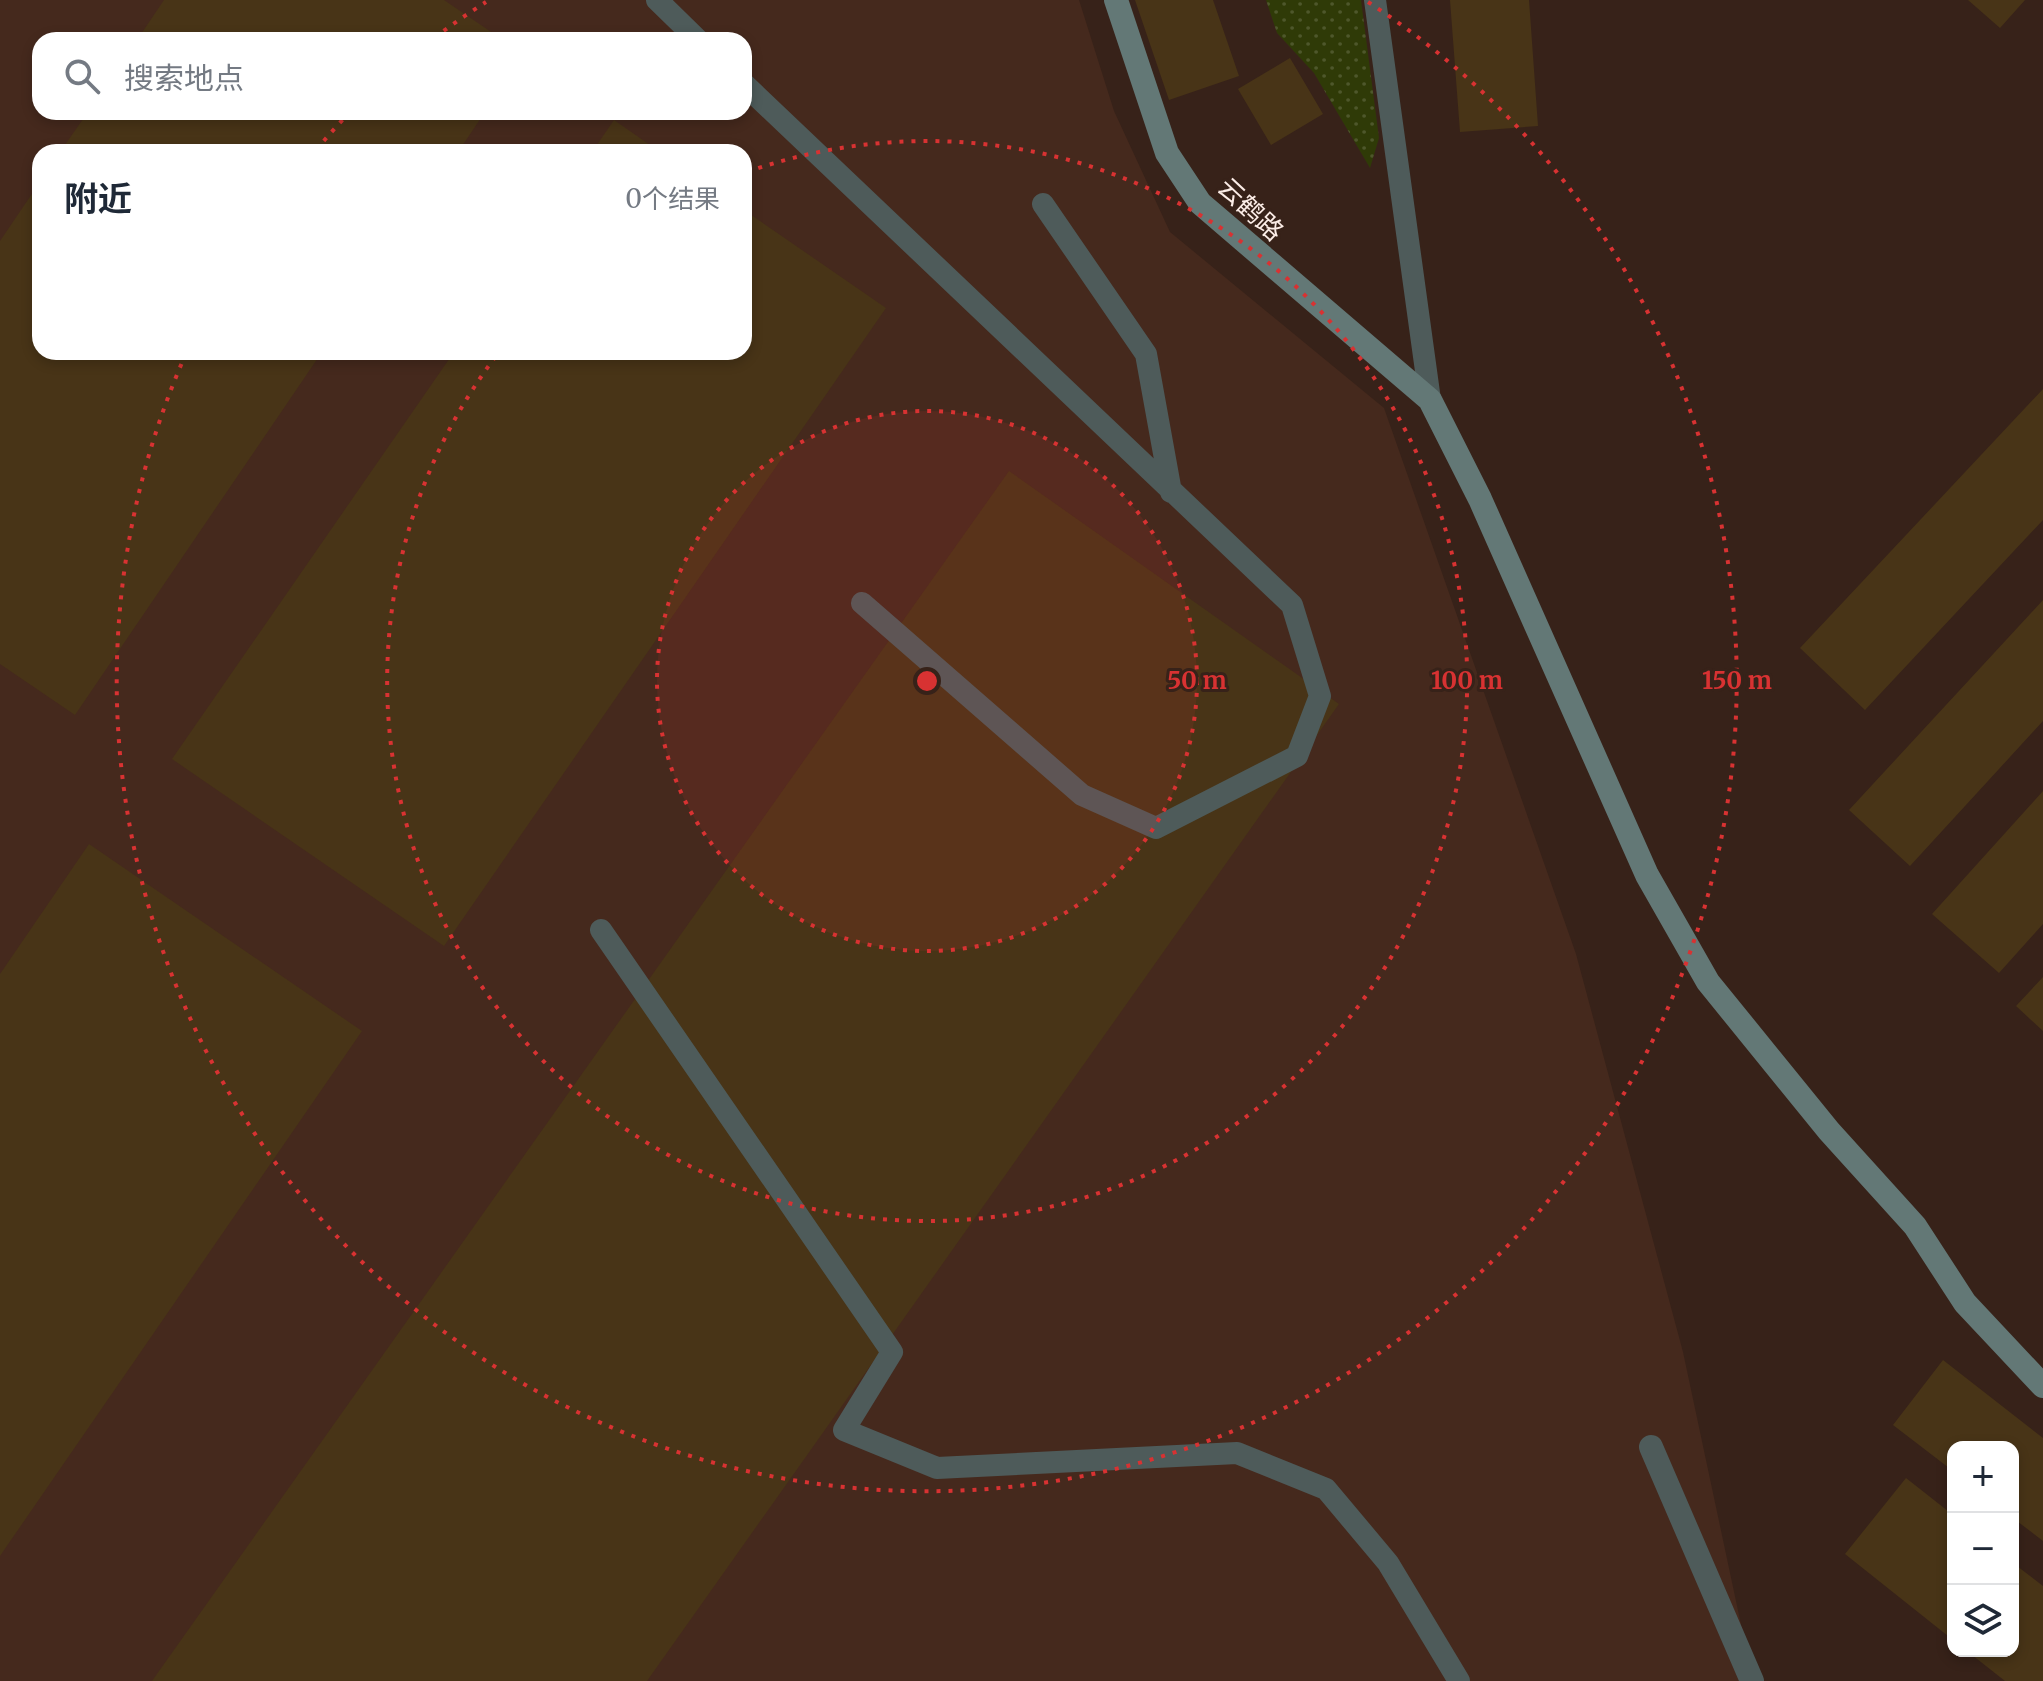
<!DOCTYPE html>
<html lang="zh">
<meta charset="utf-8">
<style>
:root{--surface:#fff;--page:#f2f2f3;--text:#1f2937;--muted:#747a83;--line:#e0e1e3}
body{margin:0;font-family:Merriweather,"Noto Sans SC",serif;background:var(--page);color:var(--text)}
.controls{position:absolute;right:24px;bottom:24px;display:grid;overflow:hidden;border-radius:16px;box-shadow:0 4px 12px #0003}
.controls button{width:72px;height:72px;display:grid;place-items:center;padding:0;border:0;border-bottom:2px solid var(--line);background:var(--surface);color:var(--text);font:40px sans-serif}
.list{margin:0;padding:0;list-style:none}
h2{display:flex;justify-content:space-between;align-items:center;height:104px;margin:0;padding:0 32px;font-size:34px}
h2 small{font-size:26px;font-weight:400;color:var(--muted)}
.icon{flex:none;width:44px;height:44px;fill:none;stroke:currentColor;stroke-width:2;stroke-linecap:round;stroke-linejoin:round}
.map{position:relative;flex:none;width:2043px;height:1681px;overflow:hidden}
.search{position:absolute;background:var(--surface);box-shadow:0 4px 12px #0003;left:32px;top:32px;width:720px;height:88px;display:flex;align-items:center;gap:20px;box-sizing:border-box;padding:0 28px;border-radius:24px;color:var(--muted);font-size:30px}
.panel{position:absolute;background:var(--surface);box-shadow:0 4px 12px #0003;left:32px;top:144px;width:720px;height:216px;border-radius:24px}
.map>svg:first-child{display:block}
</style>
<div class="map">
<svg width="2043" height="1681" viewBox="0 0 2043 1681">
<defs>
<pattern id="grass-dots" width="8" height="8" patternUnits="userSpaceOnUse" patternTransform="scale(2)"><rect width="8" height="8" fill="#2f3a07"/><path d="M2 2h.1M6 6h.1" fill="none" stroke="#4e572b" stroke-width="1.8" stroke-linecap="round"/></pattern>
</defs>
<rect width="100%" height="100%" fill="#372219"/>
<path fill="#45291d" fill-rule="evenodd" d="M0 0H1079L1114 111 1170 232 1384 408 1576 954 1683 1352 1753 1681H0ZM40 40H744V112H40ZM40 152H744V352H40Z"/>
<path fill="url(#grass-dots)" d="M1266 0H1361L1379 138 1370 168 1314 73 1277 33Z"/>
<path fill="#483417" d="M164 0H444L503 40H137Z
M1135 0H1213L1239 76 1169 100Z
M1450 0H1529L1538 126 1460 132Z
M1968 0H2025L2000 28Z
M1290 58 1323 114 1271 145 1238 89Z
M88 112H485L458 152H60Z
M614 120 660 152H592Z
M40 182V352H322L75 715 0 664V241Z
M744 210 886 308 444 946 172 759 454 352H744Z
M2043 389V520L1865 710 1800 648Z
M1009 471 1339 704 647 1681H152Z
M2043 600V721L1910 866 1849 810Z
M2043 791V924L1999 973 1932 914Z
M89 844 362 1031 0 1556V974Z
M2043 977V1031L2016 1006Z
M1943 1360 2043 1438V1541L2013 1518V1447H1953V1471L1893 1425Z
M1906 1478 1953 1515V1640L1845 1554Z
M2013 1563 2043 1586V1681H2005L1967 1651H2013Z"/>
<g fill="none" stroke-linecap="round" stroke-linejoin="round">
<path stroke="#4e5b5a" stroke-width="22" d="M657 0 698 40
M1375 0 1430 400
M744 84 1292 605 1320 696 1297 756 1156 828 1082 795 862 603
M1043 204 1146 354 1171 492
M601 930 892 1352 844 1430 937 1468 1237 1453 1326 1489 1388 1563 1459 1681"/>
<path stroke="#4e5b5a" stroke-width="24" d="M1651 1447 1752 1681"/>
<path stroke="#637876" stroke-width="24" d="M1116 0 1167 153 1200 203 1430 400 1480 499 1647 875 1708 982 1829 1131 1915 1226 1965 1303 2043 1386"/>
</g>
<circle cx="927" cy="681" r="270" fill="#d83232" fill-opacity=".12"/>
<g fill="none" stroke="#d83232" stroke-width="4" stroke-dasharray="4 8">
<circle cx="927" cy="681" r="270"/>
<path d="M747 172A540 540 0 1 1 499 352"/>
<path d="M316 150A810 810 0 0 1 349 113M434 38A810 810 0 0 1 486 2M1368 2A810 810 0 1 1 184 358"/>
</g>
<g text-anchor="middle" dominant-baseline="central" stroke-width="6" stroke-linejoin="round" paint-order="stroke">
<g font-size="26" fill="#fcede7" stroke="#372219">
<text transform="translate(1251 209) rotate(43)">云鹤路</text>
</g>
</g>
<circle cx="927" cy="681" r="12" fill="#d83232" stroke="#372219" stroke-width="4"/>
<g font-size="24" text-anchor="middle" font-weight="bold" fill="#d83232" stroke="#372219" stroke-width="6" stroke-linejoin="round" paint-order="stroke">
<text x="1197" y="689">50 m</text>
<text x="1467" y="689">100 m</text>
<text x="1737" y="689">150 m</text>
</g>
</svg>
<div class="controls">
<button>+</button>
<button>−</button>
<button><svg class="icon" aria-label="layers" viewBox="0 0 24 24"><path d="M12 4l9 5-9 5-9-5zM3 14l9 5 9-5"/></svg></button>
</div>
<div class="search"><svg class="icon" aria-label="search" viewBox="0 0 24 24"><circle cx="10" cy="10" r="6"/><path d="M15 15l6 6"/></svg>搜索地点</div>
<section class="panel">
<h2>附近<small>0个结果</small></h2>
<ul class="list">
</ul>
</section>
</div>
